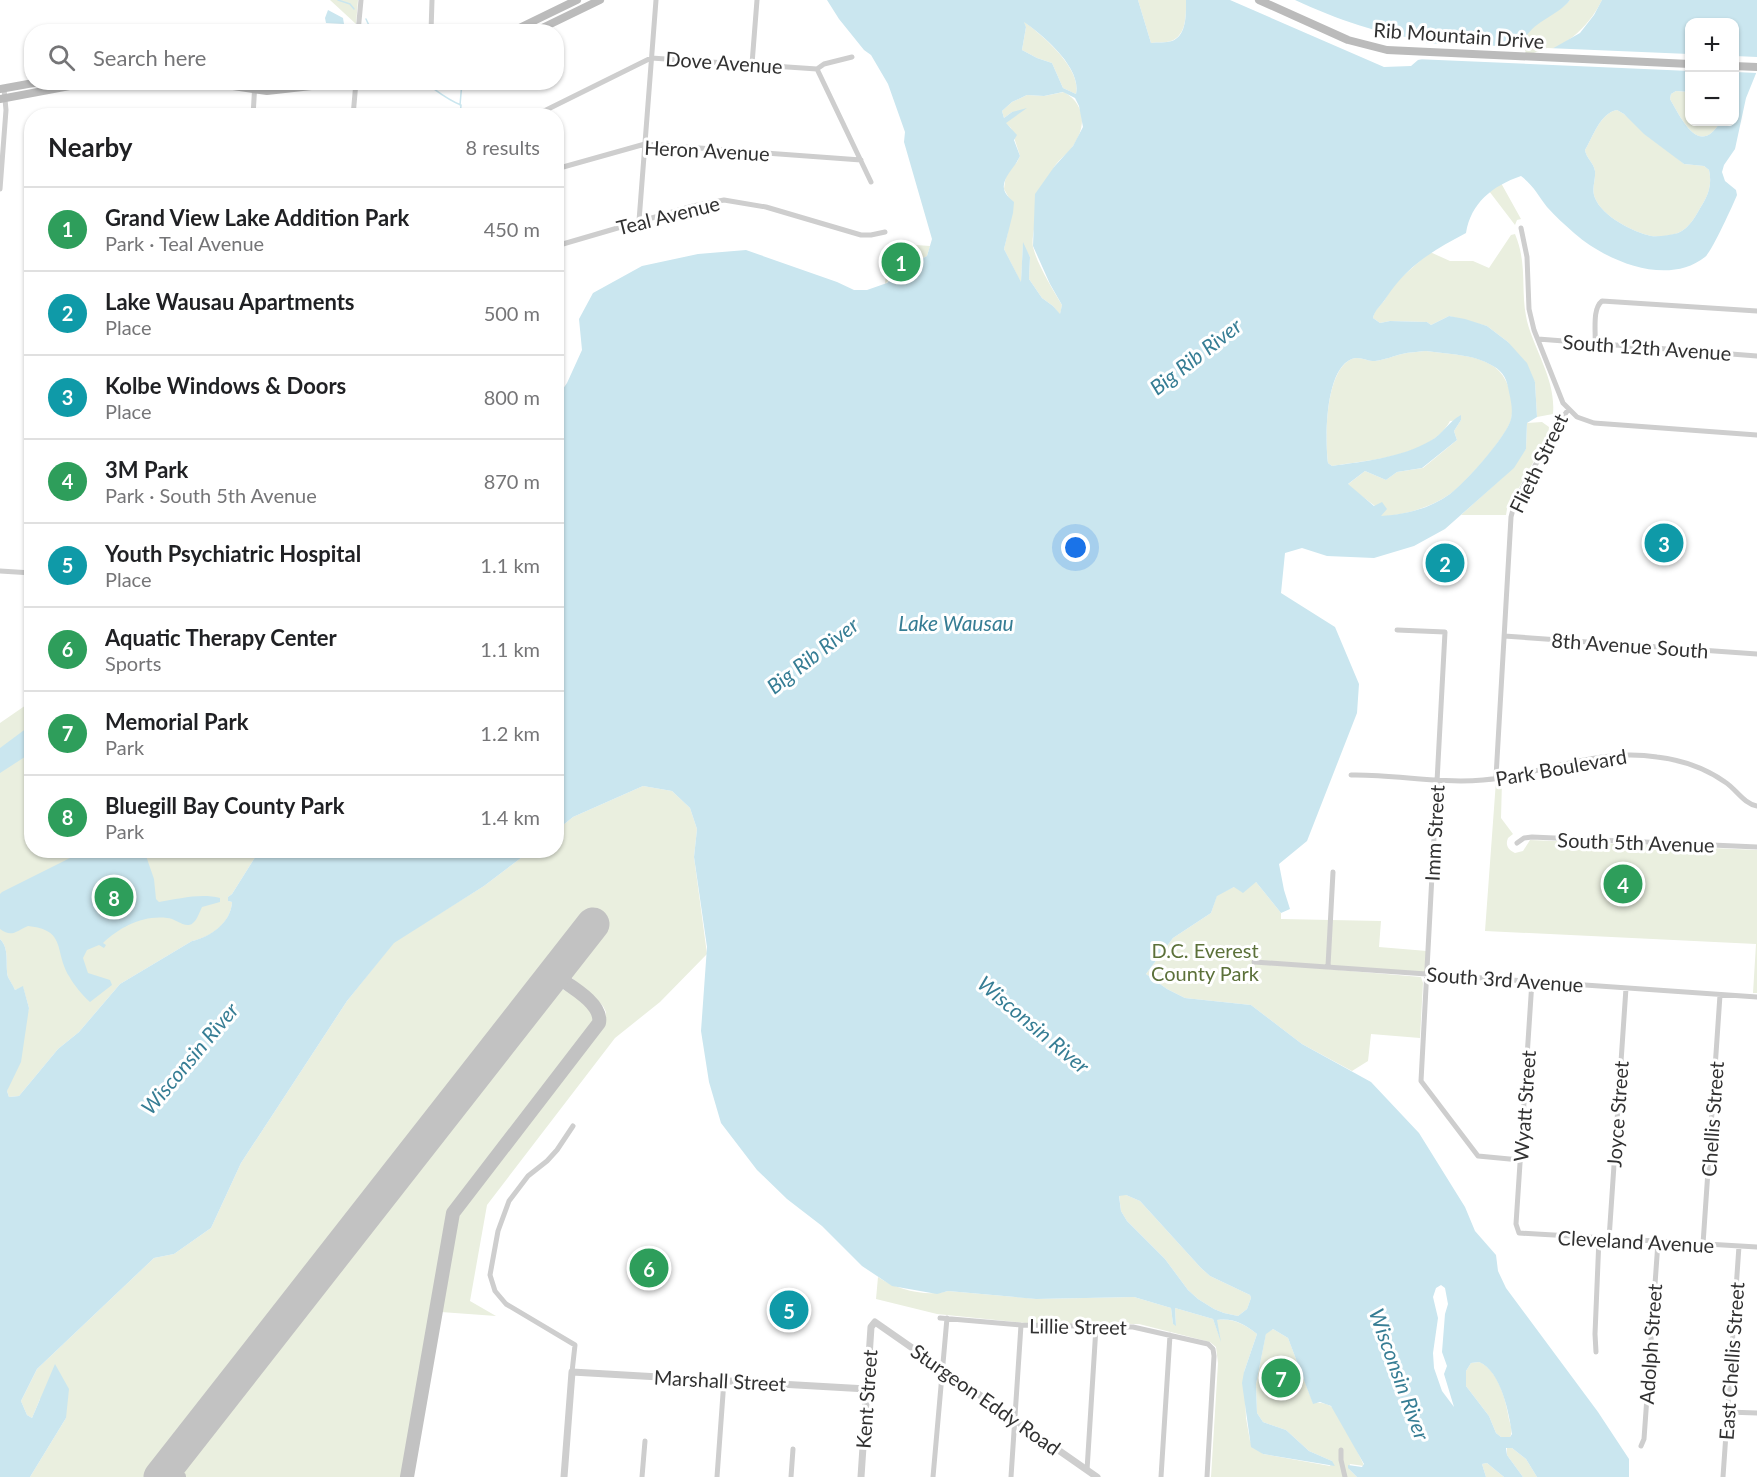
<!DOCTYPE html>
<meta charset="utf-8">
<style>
:root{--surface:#fff;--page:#f6f6f6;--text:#202124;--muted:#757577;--line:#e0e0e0;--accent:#f22956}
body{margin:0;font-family:Lato,sans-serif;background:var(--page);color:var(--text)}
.controls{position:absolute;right:18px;top:18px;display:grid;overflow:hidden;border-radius:12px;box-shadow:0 2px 4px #0004}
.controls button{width:54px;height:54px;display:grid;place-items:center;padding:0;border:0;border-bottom:2px solid var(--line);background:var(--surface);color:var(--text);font:30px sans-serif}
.you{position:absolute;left:1076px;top:548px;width:21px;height:21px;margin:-15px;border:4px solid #fff;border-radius:50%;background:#1a73e8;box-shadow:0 0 0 9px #1a73e833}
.badge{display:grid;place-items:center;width:39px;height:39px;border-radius:50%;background:var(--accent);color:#fff;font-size:20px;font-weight:700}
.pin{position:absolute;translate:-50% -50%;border:3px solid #fff;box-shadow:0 2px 6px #0006}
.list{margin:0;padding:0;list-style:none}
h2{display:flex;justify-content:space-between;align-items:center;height:78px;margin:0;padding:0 24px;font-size:26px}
h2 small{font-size:20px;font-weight:400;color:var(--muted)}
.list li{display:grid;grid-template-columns:39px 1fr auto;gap:18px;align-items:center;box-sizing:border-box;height:84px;padding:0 24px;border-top:2px solid var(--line)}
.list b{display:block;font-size:22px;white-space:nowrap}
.list p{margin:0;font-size:20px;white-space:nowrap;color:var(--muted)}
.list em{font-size:20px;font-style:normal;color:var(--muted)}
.icon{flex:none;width:33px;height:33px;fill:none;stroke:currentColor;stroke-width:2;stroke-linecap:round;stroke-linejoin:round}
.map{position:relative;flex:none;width:1757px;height:1477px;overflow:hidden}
.search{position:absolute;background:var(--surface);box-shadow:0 2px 4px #0004;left:24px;top:24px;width:540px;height:66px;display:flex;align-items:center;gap:15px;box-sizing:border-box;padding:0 21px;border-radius:24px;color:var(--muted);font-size:22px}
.panel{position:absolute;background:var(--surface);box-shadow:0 2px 4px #0004;left:24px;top:108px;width:540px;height:750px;border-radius:24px}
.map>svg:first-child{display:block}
</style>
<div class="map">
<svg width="1757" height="1477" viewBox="0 0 1757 1477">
<rect width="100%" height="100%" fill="#fff"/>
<path fill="#eaefdf" d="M330 0H358L356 24Z
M1138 0H1186C1186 14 1187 35 1171 41 1166 43 1157 42 1151 43Z
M1570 0H1602C1587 30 1564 48 1531 57L1522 50C1519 24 1557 16 1570 0Z
M1023 21C1041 34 1082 68 1076 94L1063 88 1052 63 1037 58 1022 50 1026 27Z
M1676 91 1689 92 1690 122H1720C1699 158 1681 118 1670 99L1671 94Z
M1064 92C1085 104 1087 126 1073 146 1068 154 1059 159 1054 167 1046 181 1030 232 1033 247 1037 264 1053 290 1062 305L1060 315 1053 306 1042 298 1029 279 1030 257 1023 244 1021 283 1004 249 1008 232 1009 198 1004 189 1006 174 1017 162 1020 156 1011 128 1005 123 1013 117 1012 112 1004 118 1002 111 1012 102 1027 95 1044 96Z
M1617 110 1624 114 1684 164 1704 166 1709 170C1712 183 1709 194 1702 205 1696 215 1690 228 1678 233 1670 236 1660 237 1651 236 1633 232 1602 216 1595 198 1591 189 1596 180 1595 171 1594 163 1586 158 1585 150 1593 137 1600 113 1617 110Z
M1501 183 1521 219 1517 220 1515 225 1489 191Z
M1515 234C1528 265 1520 291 1527 321 1535 352 1556 380 1553 414L1537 417 1535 382 1508 342 1487 326 1449 316 1431 325 1427 322 1390 321 1380 323 1373 318 1375 311 1384 301 1394 284 1430 252 1450 261H1473L1489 268 1511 235Z
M888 243 930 246 927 256 903 268 885 284Z
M1426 351C1447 354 1475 354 1493 366 1509 376 1515 402 1511 420 1506 437 1465 484 1450 494 1428 509 1406 514 1380 517L1375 506 1347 485 1365 471 1386 480 1397 472 1423 468 1457 440 1454 431 1461 420 1450 421C1431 457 1368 460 1332 466L1328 463C1325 439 1325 377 1348 361 1357 354 1365 361 1375 361 1384 360 1394 356 1402 354 1410 352 1418 352 1426 351Z
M1542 422 1549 427 1548 436 1507 509 1506 515H1461L1501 479 1526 449 1527 423Z
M31 696 32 850 259 851 232 894 228 897V901L232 902C231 923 211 937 192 941L120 984 79 1032 58 1049 19 1096 9 1097 7 1091 29 1008 23 987 15 990C13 986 10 981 8 977 5 964 10 949 0 939V723L29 703 28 698Z
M1496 781H1502L1501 818 1513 834 1508 838C1505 845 1508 850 1515 853L1523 851 1530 840 1757 850V993H1753L1756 944 1485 931Z
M643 786 672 791 690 808 697 829 694 857 707 954 660 1002 615 1038 487 1205 470 1301 496 1316 441 1312 457 1216 462 1208 604 1024 606 1012 603 1006 571 977 570 972 573 966 600 931 583 918 145 1477H30L66 1418 40 1399 32 1418 27 1415 21 1401 37 1369 154 1258 174 1254 211 1228 241 1163 347 1001 394 942 484 886 530 851 556 850 557 830 573 817Z
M1256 882 1281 913V919L1381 921 1379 947 1427 951 1426 974 1303 967 1421 977 1423 983 1420 1038 1371 1034 1368 1061 1352 1071 1302 1044 1251 1005 1185 998 1167 989 1146 974 1173 938 1211 913 1217 895 1234 887Z
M559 989C572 990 594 1007 594 1021L448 1211 403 1477H186L182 1471 183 1464 551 994Z
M1119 1195H1126L1140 1201 1201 1268 1210 1276 1250 1295 1251 1298 1247 1309 1238 1316 1224 1313 1214 1309 1198 1299 1188 1290 1165 1259 1127 1221 1121 1211Z
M878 1277C897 1290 927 1297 948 1291L1037 1299 1134 1297 1171 1308 1173 1324 1176 1325 1175 1308 1213 1319 1220 1338 1216 1320C1233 1318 1244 1324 1257 1334L1244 1372 1246 1418 1250 1441 1263 1454 1330 1466 1332 1461 1309 1451 1286 1430 1263 1422 1257 1413 1256 1384 1266 1333 1273 1329 1288 1338 1313 1403C1319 1402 1327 1403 1332 1407 1337 1411 1362 1459 1364 1466L1350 1464 1349 1469 1357 1477H1211L1218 1363 1216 1347 1210 1342 1139 1324 1025 1323 937 1314 876 1299Z
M1479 1362C1497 1369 1505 1397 1508 1414 1509 1423 1514 1429 1510 1437H1501L1496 1433 1489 1416 1466 1386V1371L1471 1363Z
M1507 1448H1512L1526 1459 1537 1477H1523L1507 1455Z
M1487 1463 1504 1477H1486L1482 1464Z"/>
<path fill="#cae6ef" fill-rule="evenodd" d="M827 0H1138L1151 43C1157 42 1166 43 1172 41 1187 35 1186 14 1186 0H1230L1384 67 1411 66 1418 60 1426 58V40C1381 35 1336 19 1295 0H1570C1556 18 1533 19 1521 45L1524 55 1543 54 1580 33 1594 15 1602 0H1757V71L1746 98 1735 149 1724 165 1722 172 1725 181 1736 190 1737 195C1733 205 1711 253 1705 257 1667 287 1606 261 1574 233 1565 225 1555 216 1547 207 1538 195 1533 185 1521 176 1492 186 1471 203 1466 233 1432 251 1407 266 1386 298 1381 306 1375 309 1373 318L1380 323 1390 321 1427 322 1431 325 1449 316 1465 319 1487 326 1508 342 1527 363 1535 382 1537 417 1527 423 1526 449 1514 468 1445 529 1414 546 1374 558 1327 556 1302 548 1285 553 1281 593 1335 627 1359 684 1357 713 1307 841 1279 864 1284 890 1290 909 1281 913 1256 882 1243 893 1234 887 1217 896 1211 913 1173 938 1146 974 1167 989 1185 998 1251 1005 1302 1044 1371 1082 1419 1133 1465 1207 1475 1231 1496 1255 1498 1271 1506 1288 1598 1412 1629 1459V1477H1537L1526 1459 1512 1448H1506L1507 1455 1523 1477H1504L1487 1463 1482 1464 1486 1477H1357L1348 1468V1465L1362 1467 1364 1464 1331 1406 1320 1402 1313 1404 1288 1338 1273 1329 1266 1334 1256 1384 1257 1413 1263 1422 1286 1430 1309 1451 1332 1461 1335 1466 1263 1454 1251 1447 1242 1383 1244 1372 1257 1334C1244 1324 1234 1318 1217 1320L1221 1342 1213 1319 1175 1308 1176 1326 1173 1324 1171 1308 1134 1297 1036 1299 948 1291 937 1294 892 1286 862 1266 822 1226 787 1199 757 1170 721 1123 709 1082 701 1031 707 947 694 857 697 829 690 808 672 791 643 786 573 817 557 830 556 399 567 383 582 350 579 319 593 293 642 266 698 254 746 250 837 282 854 290H867L887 283 903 268 927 256 932 239 904 142 905 132 888 84 871 55 864 50 839 19ZM1024 22C1043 35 1082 68 1076 94L1063 88 1052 63 1037 58 1022 50 1026 27ZM1690 22H1734V122H1720C1699 158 1681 118 1670 99L1671 94 1676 91 1690 92ZM1063 92 1075 98 1079 106 1083 127 1073 146 1054 167 1035 194 1033 246 1050 284 1062 305 1060 314 1053 306 1042 298 1029 279 1030 257 1023 242 1021 282 1004 249 1013 213 1014 202C991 185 1013 172 1020 156L1014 140 1017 135 1006 123 1027 108 1012 112 1004 118 1002 111 1012 102 1027 95 1044 96ZM1617 110 1624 114 1644 134 1684 164 1704 166 1709 170C1712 183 1709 194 1702 205 1696 215 1690 228 1678 233 1670 235 1659 237 1651 236 1633 232 1602 216 1595 198 1591 189 1596 180 1595 171 1594 163 1586 158 1585 150 1593 137 1600 113 1617 110ZM1426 351C1447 354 1474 354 1493 366 1504 372 1507 380 1509 392 1511 401 1513 410 1511 419 1507 436 1465 483 1450 494 1429 509 1407 514 1381 516L1387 509 1382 502 1374 506 1348 484 1365 471 1386 480 1397 472 1422 468 1457 440 1454 431 1461 420V415C1448 422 1443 434 1430 441 1400 458 1365 461 1332 466L1328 463C1325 439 1325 376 1348 361 1357 354 1365 361 1375 361 1384 360 1394 356 1402 354 1410 352 1418 352 1426 351ZM1126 1195 1140 1201 1201 1268 1210 1276 1250 1295 1251 1298 1247 1309 1238 1316 1224 1313 1214 1309 1198 1299 1188 1290 1165 1259 1127 1221 1121 1211 1119 1196ZM1441 1285 1445 1288 1448 1304 1445 1314 1442 1352 1447 1366 1444 1374 1454 1407 1442 1391 1434 1368 1433 1353 1438 1318 1433 1297 1436 1288ZM1479 1362C1501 1371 1509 1413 1512 1434L1510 1437H1501L1496 1433 1489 1416 1466 1386V1371L1471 1363Z
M328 10 343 18 344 24 326 23 325 18Z
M31 725V753L0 773V748Z
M144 850 154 879 156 899 159 902C179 899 200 893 220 898V902L202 907C199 913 196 924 189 925 182 926 174 918 167 918 143 915 120 927 103 943L106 945 104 948 99 945 87 950 83 958 88 973 110 980 112 985 90 1002C82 995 74 985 69 976 54 951 67 930 28 926 16 931 12 938 0 929V894L2 892 72 857 91 851Z
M259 851H530L484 886 394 943 347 1001 241 1163 211 1228 174 1254 154 1258 37 1369 21 1401 27 1415 32 1418 55 1364 69 1389 66 1418 30 1477H0V939C10 949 5 964 8 977 10 981 13 985 15 990L23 986 29 1008 21 1062 7 1091 9 1097 19 1096 58 1049 79 1032 120 984 192 941C210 937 231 923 232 902L228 901V897L232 894Z"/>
<path fill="#fff" d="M1423 43 1524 47 1526 53 1531 54 1547 48 1689 54 1690 71 1415 59 1424 55Z
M1735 56 1757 57V73L1735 72Z"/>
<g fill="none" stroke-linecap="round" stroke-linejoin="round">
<path stroke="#cae6ef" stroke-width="1.5" d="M338 0 350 4 354 9
M366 19 372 32
M424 82C436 90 447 100 461 105L460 116
M460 105 462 82"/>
<path stroke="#c2c2c2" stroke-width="14" d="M167 1468 179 1477
M407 1477 453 1213 599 1023C603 1003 568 985 553 974"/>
<path stroke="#c2c2c2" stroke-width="33" d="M160 1477 593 924"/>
<path stroke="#cecece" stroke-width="5" d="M358 32 361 0
M431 32 432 0
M752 64 757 0
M817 69 871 182
M253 116 255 82
M353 116 356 82
M534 116 651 58 817 69 824 64 852 57
M556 169 645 144 861 160
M0 189 6 110 4 89
M639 221 656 0
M1521 228 1527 257 1529 309 1534 330 1563 403 1577 417 1594 423 1757 435
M556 246 693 206 724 200 766 207 861 235H871L885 232
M1538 339 1757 356
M1595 343C1596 331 1592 309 1602 301L1757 311
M0 571 32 573
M1397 630 1445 632 1421 1081 1478 1156 1520 1160
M1504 636 1757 654
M1351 775C1394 774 1439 784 1483 780 1541 775 1597 747 1657 757 1682 760 1705 768 1725 782 1736 789 1744 804 1757 806
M1496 777 1511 517C1516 496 1527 480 1537 462 1547 444 1556 426 1568 410
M1517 843 1524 838 1532 837 1757 847
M1254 962 1757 997
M1328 966 1333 872
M1532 981 1516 1224 1519 1233 1757 1247
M1609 1239 1626 988
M1703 1244 1720 995
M940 1318 1021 1325 1133 1327 1208 1344 1213 1349 1214 1356 1207 1477
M1596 1352 1595 1334 1599 1238
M572 1372 575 1345 506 1304 495 1291 490 1275 498 1231 509 1201 528 1176 547 1161 557 1150 573 1126
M1727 1412 1757 1413
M1641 1446 1644 1439 1658 1242
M1341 1450V1460L1345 1477
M1087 1470 1096 1327
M642 1477 645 1441
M717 1477 724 1380
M791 1477 793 1449
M933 1477 947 1318
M1011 1477 1021 1325
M1161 1477 1170 1335
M1723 1477 1739 1246"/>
<path stroke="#cecece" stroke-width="7" d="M564 1477 572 1372 867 1389
M861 1477 871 1327 875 1322 1097 1477"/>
<path stroke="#bbb" stroke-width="8" d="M1259 0 1348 40 1387 50 1690 64
M511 32 577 0
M534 32 600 0
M1734 66 1757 67
M206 82 267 91 347 82
M0 89 39 82
M0 99 91 82"/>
</g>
<g text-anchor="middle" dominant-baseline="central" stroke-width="6" stroke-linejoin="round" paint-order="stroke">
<g font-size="20" fill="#313131" stroke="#fff">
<text transform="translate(1459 35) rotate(4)">Rib Mountain Drive</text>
<text transform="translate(724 62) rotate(4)">Dove Avenue</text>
<text transform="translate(707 150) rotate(3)">Heron Avenue</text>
<text transform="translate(668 215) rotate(-14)">Teal Avenue</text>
<text transform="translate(1647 347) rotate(4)">South 12th Avenue</text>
<text transform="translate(1538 463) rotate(-64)">Flieth Street</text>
<text transform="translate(1630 645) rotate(4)">8th Avenue South</text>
<text transform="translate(1561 767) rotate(-10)">Park Boulevard</text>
<text transform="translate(1434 833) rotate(-87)">Imm Street</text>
<text transform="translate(1636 842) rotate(2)">South 5th Avenue</text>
<text transform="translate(1505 979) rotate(4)">South 3rd Avenue</text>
<text transform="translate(1524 1106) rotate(-86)">Wyatt Street</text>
<text transform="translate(1617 1114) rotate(-86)">Joyce Street</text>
<text transform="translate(1712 1119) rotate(-86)">Chellis Street</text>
<text transform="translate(1636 1241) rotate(3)">Cleveland Avenue</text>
<text transform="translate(1078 1326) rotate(1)">Lillie Street</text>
<text transform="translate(1650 1344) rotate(-86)">Adolph Street</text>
<text transform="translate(1731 1361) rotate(-86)">East Chellis Street</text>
<text transform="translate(720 1380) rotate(3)">Marshall Street</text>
<text transform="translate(866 1399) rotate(-86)">Kent Street</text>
<text transform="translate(986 1399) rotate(35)">Sturgeon Eddy Road</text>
</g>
<g font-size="20" fill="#5c713a" stroke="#fff">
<text x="1205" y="950">D.C. Everest<tspan x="1205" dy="23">County Park</tspan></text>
</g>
<g font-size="21" font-style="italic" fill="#367d94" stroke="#fff">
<text transform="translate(1195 356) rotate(-38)">Big Rib River</text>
<text x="956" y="622">Lake Wausau</text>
<text transform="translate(812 655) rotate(-38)">Big Rib River</text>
<text transform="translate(1034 1024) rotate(40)">Wisconsin River</text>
<text transform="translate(189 1058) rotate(-50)">Wisconsin River</text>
<text transform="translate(1400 1374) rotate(70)">Wisconsin River</text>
</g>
</g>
</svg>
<div class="controls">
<button>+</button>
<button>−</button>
</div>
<div class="you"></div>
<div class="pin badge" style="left:901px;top:262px;background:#2e9e5b">1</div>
<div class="pin badge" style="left:1445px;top:563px;background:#0f9aa8">2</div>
<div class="pin badge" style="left:1664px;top:543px;background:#0f9aa8">3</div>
<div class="pin badge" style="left:1623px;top:884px;background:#2e9e5b">4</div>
<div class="pin badge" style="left:789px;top:1310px;background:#0f9aa8">5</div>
<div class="pin badge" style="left:649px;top:1268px;background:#2e9e5b">6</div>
<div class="pin badge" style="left:1281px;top:1378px;background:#2e9e5b">7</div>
<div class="pin badge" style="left:114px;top:897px;background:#2e9e5b">8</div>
<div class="search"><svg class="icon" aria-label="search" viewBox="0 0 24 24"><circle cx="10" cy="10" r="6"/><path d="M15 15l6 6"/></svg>Search here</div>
<section class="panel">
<h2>Nearby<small>8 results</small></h2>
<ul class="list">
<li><span class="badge" style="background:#2e9e5b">1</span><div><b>Grand View Lake Addition Park</b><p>Park · Teal Avenue</p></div><em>450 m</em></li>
<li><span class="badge" style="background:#0f9aa8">2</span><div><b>Lake Wausau Apartments</b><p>Place</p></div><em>500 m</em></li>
<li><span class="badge" style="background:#0f9aa8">3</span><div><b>Kolbe Windows &amp; Doors</b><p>Place</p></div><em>800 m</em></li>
<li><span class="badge" style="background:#2e9e5b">4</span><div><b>3M Park</b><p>Park · South 5th Avenue</p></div><em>870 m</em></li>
<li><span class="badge" style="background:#0f9aa8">5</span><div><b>Youth Psychiatric Hospital</b><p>Place</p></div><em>1.1 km</em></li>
<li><span class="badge" style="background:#2e9e5b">6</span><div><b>Aquatic Therapy Center</b><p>Sports</p></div><em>1.1 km</em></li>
<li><span class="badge" style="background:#2e9e5b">7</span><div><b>Memorial Park</b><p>Park</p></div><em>1.2 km</em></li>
<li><span class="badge" style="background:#2e9e5b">8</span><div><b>Bluegill Bay County Park</b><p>Park</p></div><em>1.4 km</em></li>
</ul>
</section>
</div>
